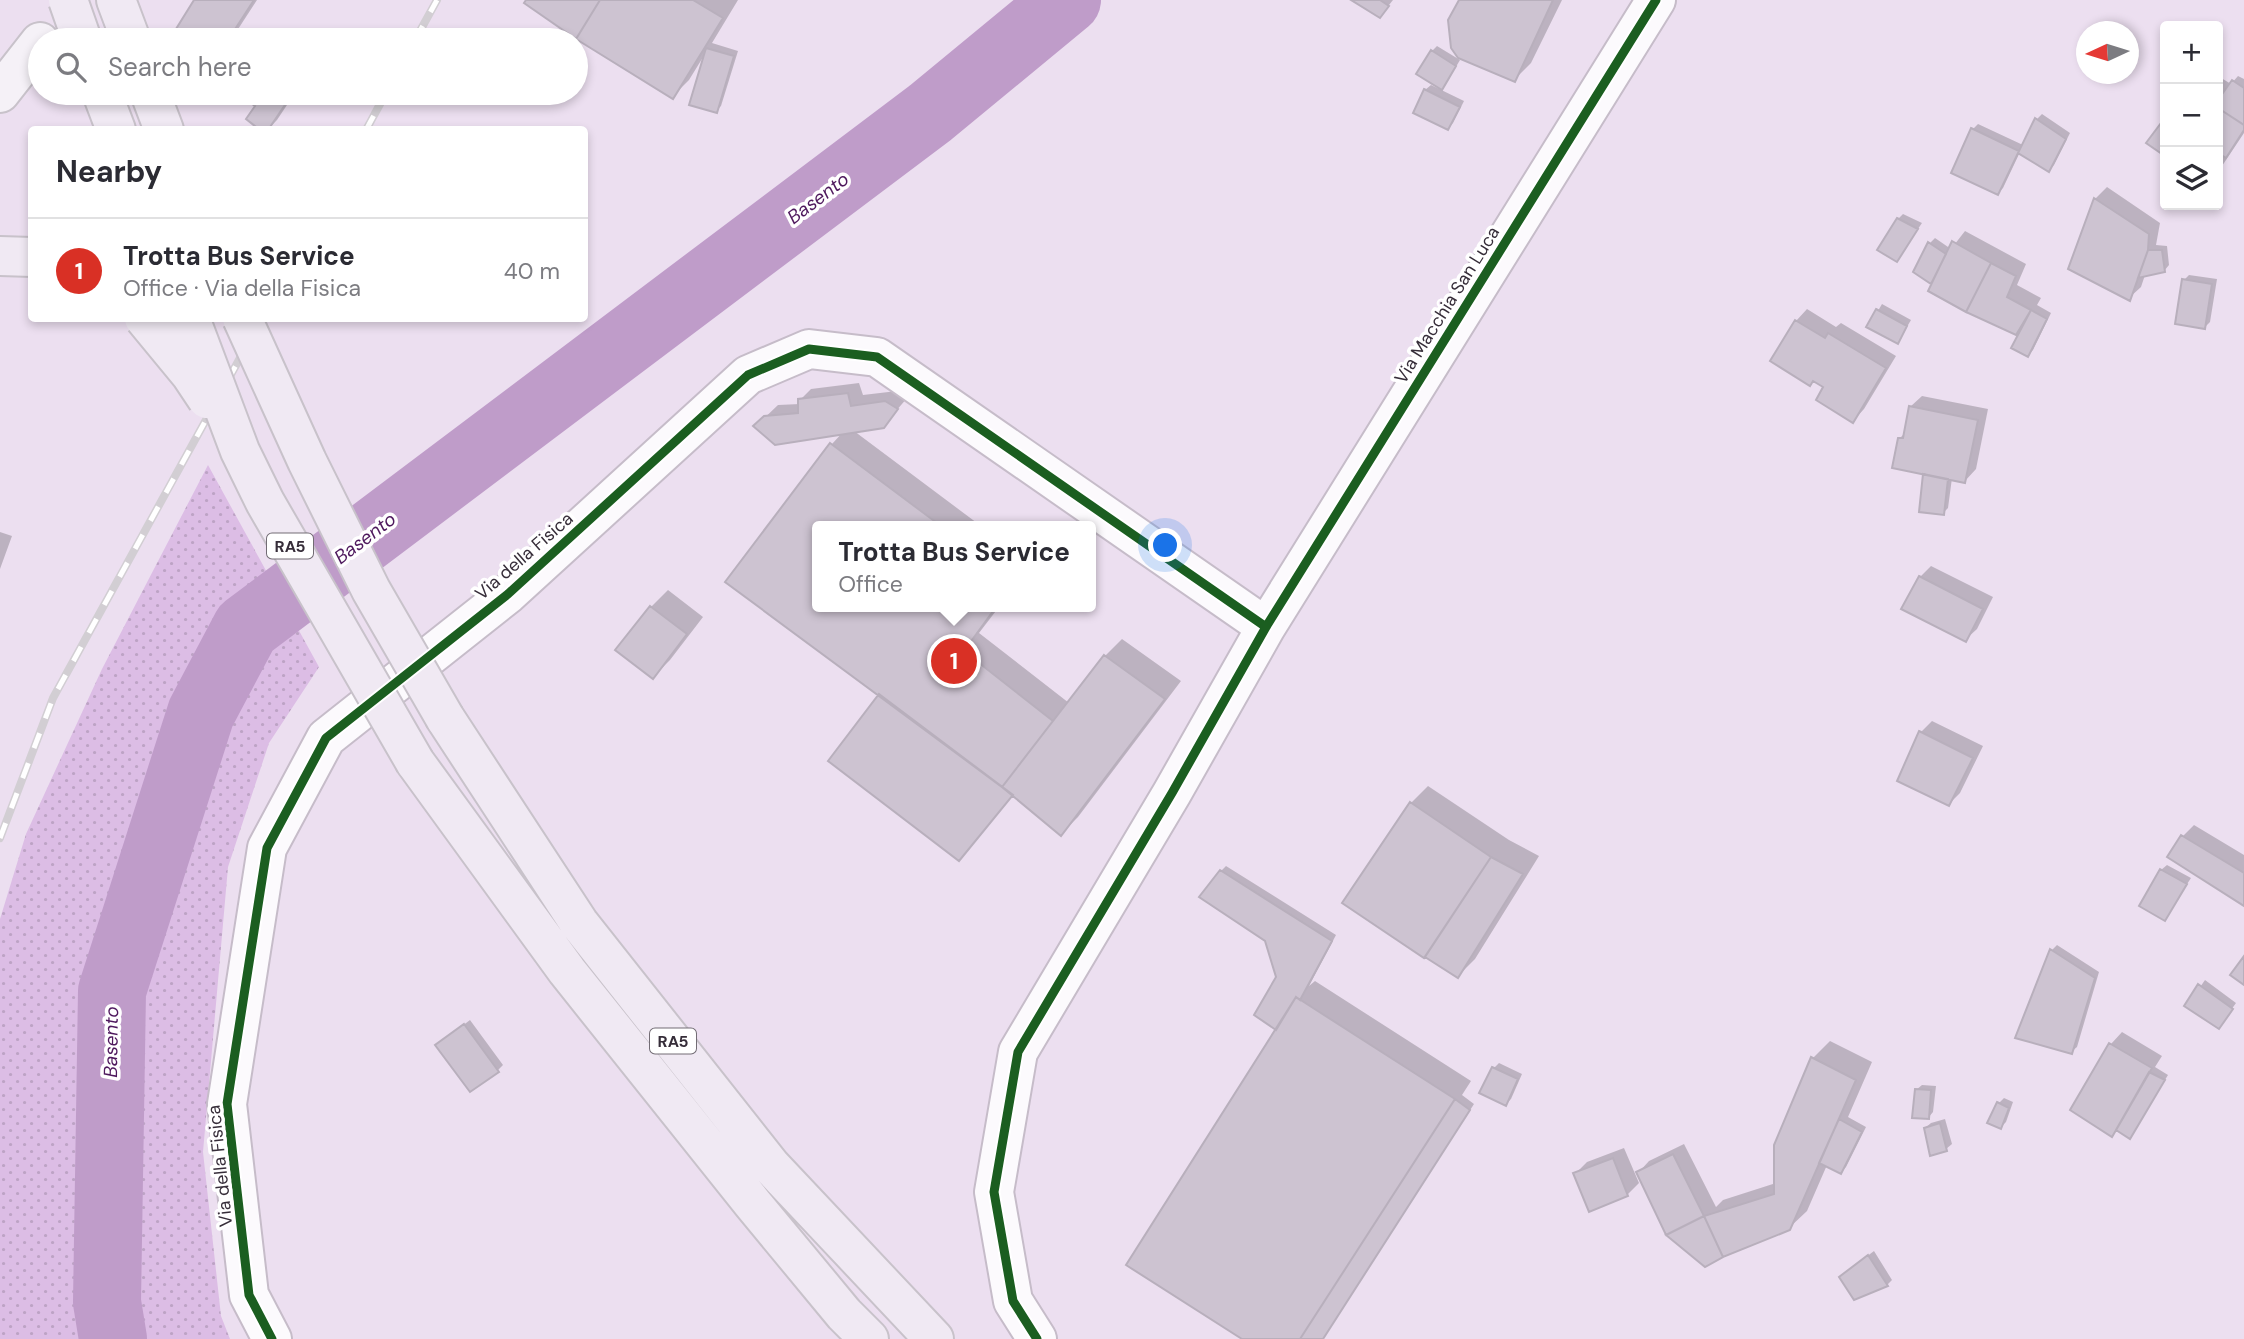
<!DOCTYPE html>
<meta charset="utf-8">
<style>
:root{--surface:#fff;--page:#f2f2f3;--text:#2b2b33;--muted:#7c7c81;--line:#e1e1e2;--accent:#d93025}
body{margin:0;font-family:"DM Sans",sans-serif;background:var(--page);color:var(--text)}
.controls{position:absolute;right:21px;top:21px;display:grid;overflow:hidden;border-radius:7px;box-shadow:0 4px 10px #0003}
.controls button{width:63px;height:63px;display:grid;place-items:center;padding:0;border:0;border-bottom:2px solid var(--line);background:var(--surface);color:var(--text);font:35px sans-serif}
.compass{position:absolute;left:2076px;top:21px;width:63px;height:63px;border-radius:50%;background:var(--surface);box-shadow:0 4px 10px #0003;rotate:266deg}
.you{position:absolute;left:1166px;top:546px;width:24px;height:24px;margin:-18px;border:5px solid #fff;border-radius:50%;background:#1a73e8;box-shadow:0 0 0 10px #1a73e833}
.badge{display:grid;place-items:center;width:46px;height:46px;border-radius:50%;background:var(--accent);color:#fff;font-size:23px;font-weight:700}
.pin{position:absolute;translate:-50% -50%;border:4px solid #fff;box-shadow:0 2px 7px #0006}
.popup{position:absolute;left:812px;top:521px;width:284px;height:91px;box-sizing:border-box;display:grid;place-content:center;border-radius:7px;background:var(--surface);filter:drop-shadow(0 2px 5px #0005);font-size:23px;white-space:nowrap;color:var(--muted)}
.popup b{font-size:26px;color:var(--text)}
.popup::after{content:'';position:absolute;left:50%;top:100%;margin-left:-14px;border:14px solid transparent;border-top-color:var(--surface)}
.list{margin:0;padding:0;list-style:none}
h2{display:flex;justify-content:space-between;align-items:center;height:91px;margin:0;padding:0 28px;font-size:30px}
h2 small{font-size:23px;font-weight:400;color:var(--muted)}
.list li{display:grid;grid-template-columns:46px 1fr auto;gap:21px;align-items:center;box-sizing:border-box;height:105px;padding:0 28px;border-top:2px solid var(--line)}
.list b{display:block;font-size:26px;white-space:nowrap}
.list p{margin:0;font-size:23px;white-space:nowrap;color:var(--muted)}
.list em{font-size:23px;font-style:normal;color:var(--muted)}
.icon{flex:none;width:38px;height:38px;fill:none;stroke:currentColor;stroke-width:2;stroke-linecap:round;stroke-linejoin:round}
.map{position:relative;flex:none;width:2244px;height:1339px;overflow:hidden}
.search{position:absolute;background:var(--surface);box-shadow:0 4px 10px #0003;left:28px;top:28px;width:560px;height:77px;display:flex;align-items:center;gap:18px;box-sizing:border-box;padding:0 24px;border-radius:38px;color:var(--muted);font-size:26px}
.panel{position:absolute;background:var(--surface);box-shadow:0 4px 10px #0003;left:28px;top:126px;width:560px;height:196px;border-radius:7px}
.map>svg:first-child{display:block}
</style>
<div class="map">
<svg width="2244" height="1339" viewBox="0 0 2244 1339">
<defs>
<pattern id="grass-dots" width="8" height="8" patternUnits="userSpaceOnUse" patternTransform="scale(1.75)"><rect width="8" height="8" fill="#dcbde5"/><path d="M2 2h.1M6 6h.1" fill="none" stroke="#bda3c5" stroke-width="1.8" stroke-linecap="round"/></pattern>
</defs>
<rect width="100%" height="100%" fill="#ecdff0"/>
<path fill="url(#grass-dots)" d="M208 465 319 667 269 743 228 867 203 1152 221 1316 230 1339H0V919L26 834 102 669Z"/>
<path fill="#0003" d="M196 0H257L231 40H198L179 28Z
M528 0H738L712 43 738 51 721 106 716 111 705 54 689 80 672 97Z
M1352 0H1393L1385 10Z
M1461 0H1562L1531 63 1514 80Z
M1437 46 1460 60 1447 82 1432 51Z
M2218 76 2231 84 2238 76 2244 79V133L2218 172Z
M1431 85 1464 101 1453 123 1448 128 1425 90Z
M240 93H295L277 120 267 130 258 105Z
M2042 114 2070 133 2054 165 2049 170 2020 152 2003 188 1998 193 1973 129 1978 124 2023 145 2037 119Z
M2107 187 2160 223 2156 245 2167 246 2169 265 2164 271 2145 275 2141 287 2129 298 2071 268 2095 199Z
M1903 214 1922 223 1897 260 1898 219Z
M1965 231 2026 264 2017 285 2041 298 2037 305 2051 313 2033 350 2028 355 2025 324 2016 333 1936 276 1931 282 1930 243 1935 238 1951 249Z
M2189 275 2217 279 2210 322 2205 327 2184 280Z
M1882 304 1911 320 1898 342 1869 326Z
M1807 309 1836 327 1841 323 1896 356 1864 409 1853 421 1825 387 1814 380 1796 321Z
M859 383 863 395 897 391 908 397 883 426 854 431 981 526H818V607H999L979 633 1069 703 1105 656 1122 639 1181 681 1078 817 1061 834 1014 794 959 858 881 694 727 581 832 444 843 432 756 426 778 405 800 404V400L811 389Z
M1922 396 1988 409 1976 469 1965 481 1952 478 1948 508 1943 513 1925 473 1900 438 1905 433 1910 407Z
M0 532 12 536 0 569Z
M1931 566 1993 597 1977 629 1965 640 1920 577Z
M668 590 703 617 670 660 653 677 651 607Z
M1932 721 1983 746 1960 793 1949 804 1921 732Z
M1428 786 1509 840 1539 856 1475 959 1458 976 1344 903 1411 803Z
M2194 825 2244 855V904L2182 837Z
M2167 865 2191 878 2165 918 2161 870Z
M1226 866 1336 935 1309 986 1315 981 1471 1081 1462 1095 1474 1104 1323 1339H1245L1278 1029V977L1267 940 1221 871Z
M2057 945 2099 972 2077 1047 2071 1052 2052 950Z
M2205 980 2236 1003 2219 1027 2187 1006Z
M470 1020 503 1065 498 1070 437 1045Z
M2122 1032 2162 1056 2155 1067 2168 1075 2130 1137 2118 1129 2112 1134 2073 1109 2111 1044Z
M1830 1041 1872 1062 1848 1117 1866 1127 1846 1167 1841 1172 1827 1165 1807 1211 1789 1228 1722 1256 1638 1173 1649 1161 1684 1144 1716 1207 1723 1200 1776 1183V1146L1813 1058Z
M1499 1063 1522 1074 1511 1099 1506 1104 1494 1068Z
M1922 1085 1936 1086 1933 1112 1928 1118 1916 1090Z
M2004 1098 2013 1102 2006 1122 2001 1127 1999 1103Z
M1945 1119 1952 1144 1946 1149 1925 1128 1931 1123Z
M1624 1148 1639 1183 1627 1195 1575 1174 1587 1162Z
M1874 1251 1892 1280 1887 1285 1846 1272Z"/>
<g fill="none" stroke-linecap="round" stroke-linejoin="round">
<path stroke="#bf9cc9" stroke-width="68" d="M113 1339 107 1302 112 991 201 713 246 628 930 113 1067 0"/>
</g>
<path fill="#cdc3d1" stroke="#b8afbc" stroke-width="2" d="M194 0H254L228 40H194L176 29Z
M526 0H600L576 39 524 3Z
M600 0H693L723 18 673 99 576 39Z
M1351 0H1380L1389 6 1380 18Z
M1459 0H1553L1515 82 1458 58 1451 48 1448 20Z
M706 48 734 56 717 113 689 105Z
M1431 50 1456 66 1442 90 1416 74Z
M2232 80 2244 88V125L2218 108V100Z
M1424 89 1460 107 1448 130 1413 113Z
M236 93H293L268 130H260L246 119 255 106Z
M2218 108 2244 125V130L2226 158 2218 153Z
M2035 118 2066 139 2049 172 2018 153Z
M2164 119 2165 120V156L2146 143Z
M1971 128 2019 151 1998 195 1951 173Z
M2094 198 2149 234 2148 250 2130 301 2068 269Z
M1897 218 1918 229 1897 262 1877 250Z
M1952 241 1991 263 1966 312 1928 291Z
M1928 242 1946 254 1931 284 1913 272Z
M2148 250H2162L2165 272 2138 278Z
M1991 263 2016 276 2007 297 2031 310 2016 335 1966 312Z
M2182 279 2212 284 2205 329 2175 324Z
M1876 309 1907 326 1898 344 1866 327Z
M2031 310 2047 319 2028 357 2011 348Z
M1795 320 1825 338 1828 333 1886 368 1853 423 1816 400 1823 387 1813 381 1810 386 1770 361Z
M848 393 851 406 885 401 898 409 884 428 775 445 753 426 764 416 798 413V399Z
M1909 406 1978 420 1965 483 1892 468 1898 438H1903Z
M830 443 941 526H818V607H996L964 651 1053 721 1002 787 725 582Z
M1923 474 1948 479 1944 515 1919 512Z
M1919 576 1983 609 1966 642 1901 609Z
M650 606 687 634 653 679 615 650Z
M1104 655 1165 699 1061 836 1002 787Z
M879 694 1013 795 959 861 828 761Z
M1919 731 1973 758 1949 806 1897 781Z
M1410 802 1491 857 1424 958 1342 903Z
M2181 835 2244 873V906L2167 857Z
M1491 857 1523 874 1458 978 1425 957Z
M2160 869 2187 884 2165 921 2139 906Z
M1220 870 1332 941 1300 1000 1296 997 1276 1030 1254 1015 1276 977 1265 941 1199 897Z
M2050 949 2095 978 2072 1054 2015 1038Z
M2244 956V985L2230 975Z
M2198 984 2233 1009 2219 1029 2184 1006Z
M1296 997 1455 1099 1300 1339H1242L1126 1265Z
M464 1024 499 1072 470 1092 435 1045Z
M2109 1043 2152 1068 2112 1137 2070 1110Z
M1811 1057 1856 1080 1790 1230 1723 1257 1704 1216 1774 1194V1145Z
M1492 1067 1518 1079 1506 1106 1479 1093Z
M2149 1072 2165 1080 2130 1139 2116 1130Z
M1915 1089 1931 1090 1929 1119 1912 1118Z
M1455 1099 1470 1110 1323 1339H1300Z
M1997 1102 2009 1108 2001 1129 1987 1123Z
M1839 1119 1862 1132 1841 1174 1819 1163Z
M1940 1123 1947 1151 1930 1156 1924 1128Z
M1673 1154 1704 1216 1666 1235 1636 1172Z
M1613 1158 1628 1196 1589 1212 1573 1173Z
M1704 1216 1723 1257 1705 1267 1666 1235Z
M1868 1255 1888 1286 1854 1300 1839 1277Z"/>
<g fill="none" stroke-linecap="round" stroke-linejoin="round">
<defs>
<path id="minor" d="M272 1339 249 1295 227 1104 267 848 326 738 508 594 748 375 809 349 877 357 1266 627
M1037 1339 1013 1301 994 1192 1018 1052 1172 793 1266 627 1656 0"/>
<path id="major" d="M0 93 40 42"/>
<path id="highway" d="M116 0 131 40
M102 93 116 130
M150 93 164 130
M0 256 32 257
M445 718 579 923 771 1166 934 1339
M415 762 567 971 753 1204 844 1314 869 1339"/>
</defs>
<use href="#minor" stroke="#c6bcc9" stroke-width="42"/>
<use href="#major" stroke="#c8c2ca" stroke-width="42"/>
<use href="#highway" stroke="#c8c2ca" stroke-width="42"/>
<use href="#minor" stroke="#fcfafd" stroke-width="38"/>
<use href="#major" stroke="#f5f1f7" stroke-width="38"/>
<use href="#highway" stroke="#f0e9f3" stroke-width="38"/>
<defs>
<path id="rail" d="M415 40 437 0
M366 130 386 93
M0 838 53 698 262 318"/>
</defs>
<use href="#rail" stroke="#d2ced3" stroke-width="8"/>
<use href="#rail" stroke="#fff" stroke-width="5" stroke-dasharray="16" stroke-linecap="butt"/>
<defs>
<path id="highway-bridge" d="M68 0 82 40
M144 318 191 375 207 399
M190 318 240 451 265 502 415 762
M242 318 307 461 371 590 445 718"/>
</defs>
<use href="#highway-bridge" stroke="#c8c2ca" stroke-width="42" stroke-linecap="butt"/>
<use href="#highway-bridge" stroke="#f0e9f3" stroke-width="38"/>
<defs>
<path id="cycleway" d="M272 1339 249 1295 227 1104 267 848 326 738 508 594 748 375 809 349 877 357 1266 627
M1037 1339 1013 1301 994 1192 1018 1052 1172 793 1266 627 1656 0"/>
</defs>
<use href="#cycleway" stroke="#fff" stroke-width="13"/>
<use href="#cycleway" stroke="#1b5e20" stroke-width="9"/>
</g>
<g text-anchor="middle" dominant-baseline="central" stroke-width="7" stroke-linejoin="round" paint-order="stroke">
<g fill="#fff" stroke="#726c74" stroke-width="2">
<rect x="267" y="533.5" width="46" height="25" rx="5"/>
<rect x="650" y="1028.5" width="46" height="25" rx="5"/>
</g>
<g font-size="16" font-weight="bold" fill="#362d39">
<text x="290" y="546">RA5</text>
<text x="673" y="1041">RA5</text>
</g>
<g font-size="18" fill="#362d39" stroke="#fff">
<text transform="translate(1447 305) rotate(-58)">Via Macchia San Luca</text>
<text transform="translate(524 556) rotate(-41)">Via della Fisica</text>
<text transform="translate(220 1166) rotate(-96)">Via della Fisica</text>
</g>
<g font-size="19" font-style="italic" fill="#4e185d" stroke="#fff">
<text transform="translate(818 198) rotate(-37)">Basento</text>
<text transform="translate(365 538) rotate(-37)">Basento</text>
<text transform="translate(111 1042) rotate(-89)">Basento</text>
</g>
</g>
</svg>
<div class="controls">
<button>+</button>
<button>−</button>
<button><svg class="icon" aria-label="layers" viewBox="0 0 24 24"><path d="M12 4l9 5-9 5-9-5zM3 14l9 5 9-5"/></svg></button>
</div>
<svg class="compass" viewBox="-18 -18 36 36"><path d="M0-13l5 13h-10z" fill="#e53935"/><path d="M0 13l5-13h-10z" fill="#7c7c81"/></svg>
<div class="you"></div>
<div class="pin badge" style="left:954px;top:661px">1</div>
<div class="popup"><b>Trotta Bus Service</b>Office</div>
<div class="search"><svg class="icon" aria-label="search" viewBox="0 0 24 24"><circle cx="10" cy="10" r="6"/><path d="M15 15l6 6"/></svg>Search here</div>
<section class="panel">
<h2>Nearby<small></small></h2>
<ul class="list">
<li><span class="badge">1</span><div><b>Trotta Bus Service</b><p>Office · Via della Fisica</p></div><em>40 m</em></li>
</ul>
</section>
</div>
